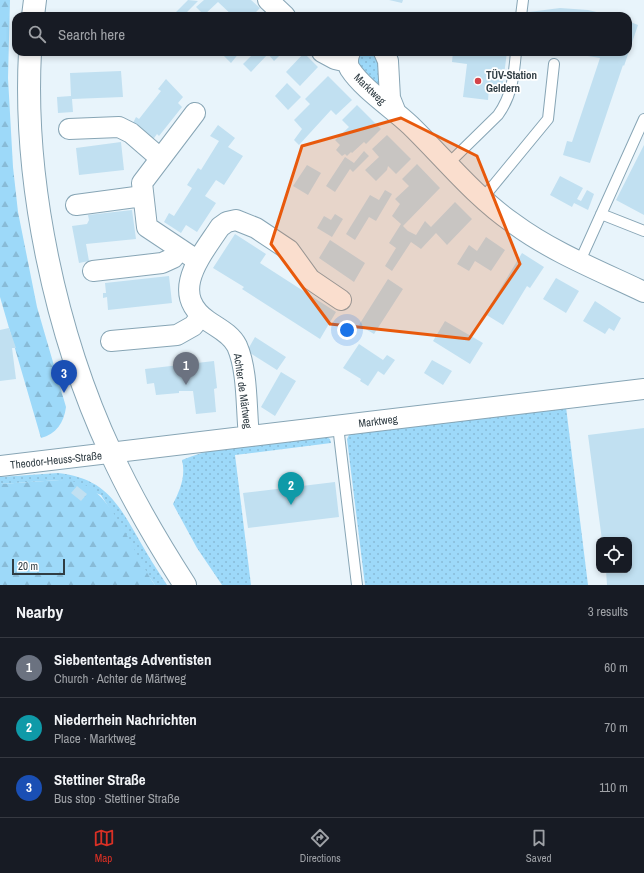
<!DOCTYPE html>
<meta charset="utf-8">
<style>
:root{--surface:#171b24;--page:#242831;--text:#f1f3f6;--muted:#9ea1a6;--line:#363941;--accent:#d93025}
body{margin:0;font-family:"Archivo Narrow",sans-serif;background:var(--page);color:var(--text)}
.controls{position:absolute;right:12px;bottom:12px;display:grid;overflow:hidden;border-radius:8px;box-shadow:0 2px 6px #0003}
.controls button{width:36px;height:36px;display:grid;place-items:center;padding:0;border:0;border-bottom:1px solid var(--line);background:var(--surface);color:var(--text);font:20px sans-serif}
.scale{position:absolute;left:12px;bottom:10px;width:53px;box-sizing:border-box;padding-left:4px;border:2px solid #303d44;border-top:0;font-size:11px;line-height:14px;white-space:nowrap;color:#303d44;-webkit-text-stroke:3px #fff;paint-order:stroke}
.you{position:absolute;left:347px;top:330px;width:14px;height:14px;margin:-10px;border:3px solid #fff;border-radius:50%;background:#1a73e8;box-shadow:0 0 0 6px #1a73e833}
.badge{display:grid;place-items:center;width:26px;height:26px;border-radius:50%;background:var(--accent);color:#fff;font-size:13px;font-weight:700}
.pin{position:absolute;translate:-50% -33px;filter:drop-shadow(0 1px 2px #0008)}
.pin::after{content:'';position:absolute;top:21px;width:14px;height:12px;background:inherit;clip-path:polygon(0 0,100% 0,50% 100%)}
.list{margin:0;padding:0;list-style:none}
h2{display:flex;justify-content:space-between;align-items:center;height:52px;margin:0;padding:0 16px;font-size:17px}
h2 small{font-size:13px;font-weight:400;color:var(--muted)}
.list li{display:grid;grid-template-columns:26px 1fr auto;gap:12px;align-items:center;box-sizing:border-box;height:60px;padding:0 16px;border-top:1px solid var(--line)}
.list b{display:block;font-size:15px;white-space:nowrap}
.list p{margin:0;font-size:13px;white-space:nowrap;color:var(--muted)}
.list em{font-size:13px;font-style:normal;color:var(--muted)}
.icon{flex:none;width:22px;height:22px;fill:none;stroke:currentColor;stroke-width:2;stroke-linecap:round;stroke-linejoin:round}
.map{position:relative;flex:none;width:644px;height:585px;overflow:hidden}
.search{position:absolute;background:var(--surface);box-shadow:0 2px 6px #0003;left:12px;right:12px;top:12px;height:44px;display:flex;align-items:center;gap:10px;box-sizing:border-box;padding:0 14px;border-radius:12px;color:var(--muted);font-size:15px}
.sheet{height:232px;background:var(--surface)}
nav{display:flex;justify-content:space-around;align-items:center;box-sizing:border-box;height:56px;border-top:1px solid var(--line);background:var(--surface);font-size:11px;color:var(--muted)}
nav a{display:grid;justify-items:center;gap:2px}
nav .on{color:var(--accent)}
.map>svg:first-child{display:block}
</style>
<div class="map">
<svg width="644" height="585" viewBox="0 0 644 585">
<defs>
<pattern id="grass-dots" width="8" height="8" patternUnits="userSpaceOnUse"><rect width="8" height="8" fill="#9dd9f9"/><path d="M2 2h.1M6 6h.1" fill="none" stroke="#88bbd7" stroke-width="1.8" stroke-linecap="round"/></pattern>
<pattern id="forest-firs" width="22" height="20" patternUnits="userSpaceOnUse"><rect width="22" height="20" fill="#9dd9f9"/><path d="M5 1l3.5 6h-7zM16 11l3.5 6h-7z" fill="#88bbd7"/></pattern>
</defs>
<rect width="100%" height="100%" fill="#e8f4fb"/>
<path fill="url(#grass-dots)" d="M361 52H374L378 56 381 93 356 67Z
M566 407 588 585H365L347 439 350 433Z
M325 436 330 439 331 443 235 455 251 585H222L197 548 173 504C180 490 186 476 182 460 225 442 279 441 325 436Z
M58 473C103 478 117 501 138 538 147 554 157 570 167 585H155L146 572 115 517 101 495 60 480 0 484V477Z"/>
<path fill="url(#forest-firs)" d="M0 0H10L8 78 13 167 18 212 37 307 66 407C64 423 56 434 41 438L0 297Z
M60 480C68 481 78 481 85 485 115 499 135 557 155 585H0V484Z"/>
<path fill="#c1e0f1" d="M188 0 198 1 183 16H179L176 12Z
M204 0H251L260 8 252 16H233L218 2 204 15 196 7Z
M389 0H403L402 3Z
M560 8 588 10 614 16H555L556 12 530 15 529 12Z
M499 13 512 14V16H498Z
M628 21 638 25 624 66 623 65 590 163 563 155 567 141 572 142 600 58 564 52H628Z
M220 52H240L231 63Z
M255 52H283L274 61 268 54 251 72 243 64Z
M453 52H507L502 90 489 88 488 100 463 97 467 64 452 62Z
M304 53 318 67 300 86 286 72Z
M121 71 123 97 72 99 73 112 58 113 57 97 71 96 70 73Z
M328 76 352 100 336 115 331 110 299 145 294 140 302 129 294 120 310 104 305 99Z
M166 79 183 97 178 103 182 107 159 136 157 134 152 141 132 125 136 117 139 119 161 91 158 89Z
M287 83 301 97 288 110 275 96Z
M357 105 381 129 366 144 364 142 352 153 351 152 347 156 345 154 342 156 336 150 340 145 335 140 349 127 342 120Z
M218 125 235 138 228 147 243 156 224 185 216 180 205 196 216 203 197 232 186 225 181 233 164 222 169 213 174 216 192 188 187 185 198 168 201 170 219 141 210 136Z
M387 135 411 159 396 174 388 166 387 170 376 181 365 170 379 157 372 149Z
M121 142 124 170 79 175 76 148Z
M644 145V215L616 200Z
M364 151 369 156 353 172 350 169 335 192 326 186 345 157 354 163Z
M417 164 440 188 403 226 408 231 416 235 425 221 431 227 455 202 472 219 447 245 436 233 421 249 411 242 392 271 385 266 396 248 389 243 401 224 392 216 400 204 395 199 409 186 402 179Z
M307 165 321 173 308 195 293 186Z
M560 176 583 188 577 199 581 201 587 190 594 194 588 210 574 203 572 207 550 195Z
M385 190 392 194 376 221 369 217 355 240 346 234 370 195 379 200Z
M132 210 136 239 86 244 89 261 79 263 72 226 87 224 89 220 88 215Z
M335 214 343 219 332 237 317 228 324 216 331 220Z
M235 234 266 254 260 263 336 312 320 339 242 289 244 287 213 268Z
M486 237 505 250 491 271 475 261 469 271 457 264 469 245 477 251Z
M330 240 365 263 354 282 319 258Z
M522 253 544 267 530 288 527 286 503 325 485 314Z
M169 276 172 303 108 310 107 297 103 298V293H106L105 283Z
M556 278 579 291 566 313 543 299Z
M388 279 403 289 374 334 359 325Z
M595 301 621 318 614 331 609 328 605 334 583 321Z
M445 321 483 343 470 364 433 341Z
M9 328 16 348H12L16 379 0 381V330Z
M255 337 286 357 277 370 247 351Z
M359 344 383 360 387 355 395 360 384 375 378 371 368 386 360 381 361 379 343 368Z
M432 360 452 371 443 385 424 373Z
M214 361 217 388 214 389 216 412 196 414 193 391H179V393L156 395 154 383 147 384 145 369Z
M281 372 296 381 275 416 261 407Z
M644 428V585H607L606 570H629V540H602L588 435Z
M335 482 339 517 248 528 243 493Z
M77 486 87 494 81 501 71 493Z"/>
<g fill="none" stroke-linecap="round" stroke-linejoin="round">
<defs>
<path id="service" d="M521 16 523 0
M448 164 498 115C512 96 514 75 516 52
M483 198 548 119 554 64
M601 214 644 231
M580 261 644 119
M338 426 357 585"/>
<path id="minor" d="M268 0 285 16
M322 52 335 59 348 62
M350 52C348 57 347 64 350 69 363 89 392 108 410 125 444 158 474 196 513 223 552 252 600 271 644 292
M384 52 388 61 390 98 396 113
M195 113 142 183 147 227 198 261
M69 129 119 127 131 133 160 158
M76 205 143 196
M93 271 162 263 173 258 180 249
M111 341 177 335 193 326 201 316
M249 436C246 409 248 371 237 346 231 334 218 328 208 321 168 293 201 256 220 227L227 222 236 220 256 228 289 250 310 279 341 300
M0 466 644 389"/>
<path id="tertiary" d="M33 16 35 0
M30 52C23 183 56 335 111 453 132 499 158 543 185 585"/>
</defs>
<use href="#service" stroke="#87a5b5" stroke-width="12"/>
<use href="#minor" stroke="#87a5b5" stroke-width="22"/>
<use href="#tertiary" stroke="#87a5b5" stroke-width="24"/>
<use href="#service" stroke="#fff" stroke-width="10"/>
<use href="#minor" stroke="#fff" stroke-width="20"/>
<use href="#tertiary" stroke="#fff" stroke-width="22"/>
</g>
<path fill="#e8590c" fill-opacity="0.2" stroke="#e8590c" stroke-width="3" stroke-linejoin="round" d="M401 118 477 156 520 264 469 339 330 324 271 244 302 146Z"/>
<circle fill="#d4444a" stroke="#fff" stroke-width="1.5" cx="478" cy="81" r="4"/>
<g text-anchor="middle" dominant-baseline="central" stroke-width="3.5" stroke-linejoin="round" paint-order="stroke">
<g font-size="11" font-weight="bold" fill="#303d44" stroke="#fff" text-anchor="start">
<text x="486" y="75">TÜV-Station<tspan x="486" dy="13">Geldern</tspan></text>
</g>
<g font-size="11" fill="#303d44" stroke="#fff">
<text transform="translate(370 89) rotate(44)">Marktweg</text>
<text transform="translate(243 391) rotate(82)">Achter de Märtweg</text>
<text transform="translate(378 421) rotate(-7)">Marktweg</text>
<text transform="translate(56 460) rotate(-6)">Theodor-Heuss-Straße</text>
</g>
</g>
</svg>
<div class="controls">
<button><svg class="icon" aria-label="locate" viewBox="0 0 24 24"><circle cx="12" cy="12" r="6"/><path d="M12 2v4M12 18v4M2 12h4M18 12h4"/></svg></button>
</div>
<div class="scale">20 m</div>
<div class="you"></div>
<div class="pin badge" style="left:186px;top:385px;background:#6b7280">1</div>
<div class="pin badge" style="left:291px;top:505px;background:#0f9aa8">2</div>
<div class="pin badge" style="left:64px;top:393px;background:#1a4fb4">3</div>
<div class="search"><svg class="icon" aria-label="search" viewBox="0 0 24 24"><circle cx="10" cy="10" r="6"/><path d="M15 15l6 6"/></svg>Search here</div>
</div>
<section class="sheet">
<h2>Nearby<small>3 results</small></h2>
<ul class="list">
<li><span class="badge" style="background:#6b7280">1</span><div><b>Siebententags Adventisten</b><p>Church · Achter de Märtweg</p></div><em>60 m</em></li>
<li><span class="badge" style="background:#0f9aa8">2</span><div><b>Niederrhein Nachrichten</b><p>Place · Marktweg</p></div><em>70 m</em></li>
<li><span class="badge" style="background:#1a4fb4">3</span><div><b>Stettiner Straße</b><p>Bus stop · Stettiner Straße</p></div><em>110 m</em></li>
</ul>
</section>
<nav>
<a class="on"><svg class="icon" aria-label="map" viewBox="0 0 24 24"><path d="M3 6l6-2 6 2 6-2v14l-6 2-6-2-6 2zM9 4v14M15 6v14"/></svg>Map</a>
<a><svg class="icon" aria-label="directions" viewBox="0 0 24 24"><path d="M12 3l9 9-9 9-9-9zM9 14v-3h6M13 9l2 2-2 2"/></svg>Directions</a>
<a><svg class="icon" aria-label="saved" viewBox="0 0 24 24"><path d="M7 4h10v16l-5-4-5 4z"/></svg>Saved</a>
</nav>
